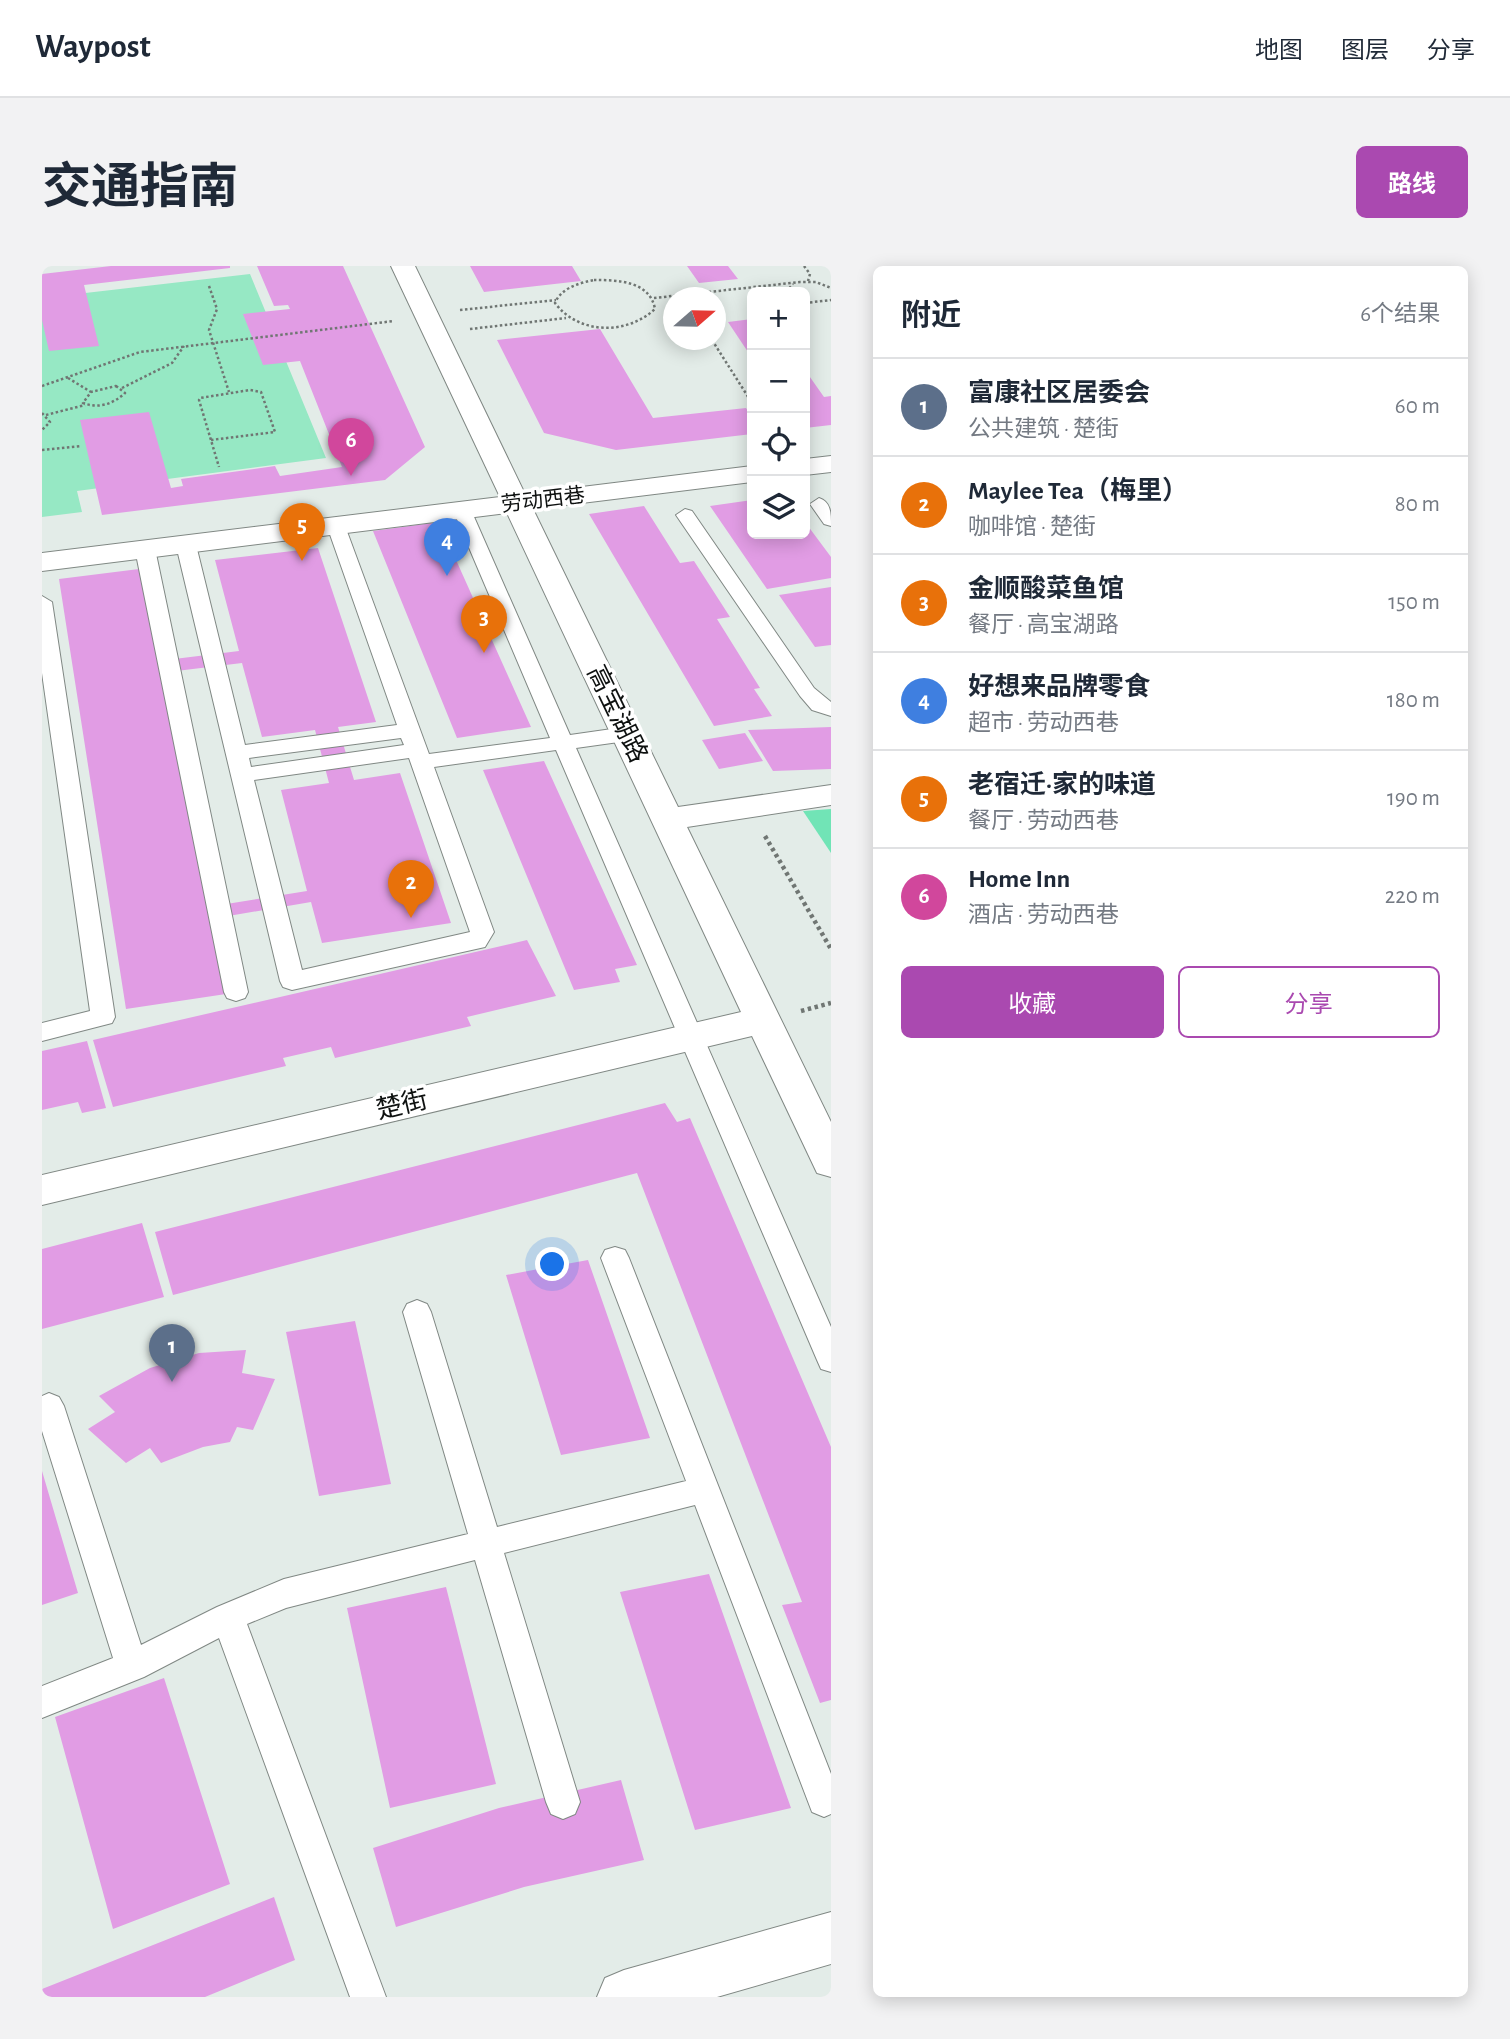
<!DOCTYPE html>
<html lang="zh">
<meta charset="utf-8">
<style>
:root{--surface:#fff;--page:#f2f2f3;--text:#1f2937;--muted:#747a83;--line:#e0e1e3;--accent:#aa49b0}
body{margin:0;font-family:"Alegreya Sans","Noto Sans SC",sans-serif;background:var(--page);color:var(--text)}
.controls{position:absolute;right:21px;top:21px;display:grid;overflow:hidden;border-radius:10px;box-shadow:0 4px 18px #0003}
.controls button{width:63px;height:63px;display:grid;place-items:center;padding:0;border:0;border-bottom:2px solid var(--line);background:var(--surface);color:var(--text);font:35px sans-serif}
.compass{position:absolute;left:621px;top:21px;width:63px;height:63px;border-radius:50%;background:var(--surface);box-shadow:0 4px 18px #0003;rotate:70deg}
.you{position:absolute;left:511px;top:999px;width:24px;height:24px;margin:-18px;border:5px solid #fff;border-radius:50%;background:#1a73e8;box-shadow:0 0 0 10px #1a73e833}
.badge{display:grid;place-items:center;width:46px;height:46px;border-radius:50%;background:var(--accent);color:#fff;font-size:23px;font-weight:700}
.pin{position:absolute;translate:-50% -58px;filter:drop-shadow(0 2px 4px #0008)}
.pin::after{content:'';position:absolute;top:37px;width:24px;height:21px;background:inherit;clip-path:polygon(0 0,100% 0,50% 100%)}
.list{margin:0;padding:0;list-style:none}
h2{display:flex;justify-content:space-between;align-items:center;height:91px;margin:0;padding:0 28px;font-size:30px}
h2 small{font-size:23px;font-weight:400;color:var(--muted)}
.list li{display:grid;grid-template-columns:46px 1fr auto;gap:21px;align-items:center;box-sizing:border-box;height:98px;padding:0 28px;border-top:2px solid var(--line)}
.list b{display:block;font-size:26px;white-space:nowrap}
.list p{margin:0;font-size:23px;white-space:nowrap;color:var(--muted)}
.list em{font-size:23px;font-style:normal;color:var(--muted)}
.actions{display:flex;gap:14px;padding:21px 28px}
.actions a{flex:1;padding:16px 0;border:2px solid var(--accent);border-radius:10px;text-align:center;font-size:24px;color:var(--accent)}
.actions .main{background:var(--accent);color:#fff}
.icon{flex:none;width:38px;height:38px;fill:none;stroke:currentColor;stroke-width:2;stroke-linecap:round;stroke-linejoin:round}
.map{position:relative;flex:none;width:789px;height:1731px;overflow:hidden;border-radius:10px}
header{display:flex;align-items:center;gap:42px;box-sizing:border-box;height:98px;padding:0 35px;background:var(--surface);border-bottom:2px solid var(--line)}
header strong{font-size:33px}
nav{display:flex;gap:38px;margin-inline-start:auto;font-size:24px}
.intro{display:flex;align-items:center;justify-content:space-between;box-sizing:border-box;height:168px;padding:0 42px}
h1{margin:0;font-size:49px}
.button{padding:18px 32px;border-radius:10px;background:var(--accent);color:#fff;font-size:24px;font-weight:700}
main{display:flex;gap:42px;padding:0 42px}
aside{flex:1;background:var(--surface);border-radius:10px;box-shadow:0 4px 18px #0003}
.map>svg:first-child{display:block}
</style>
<header>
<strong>Waypost</strong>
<nav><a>地图</a><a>图层</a><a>分享</a></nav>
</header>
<div class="intro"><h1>交通指南</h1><a class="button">路线</a></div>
<main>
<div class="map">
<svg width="789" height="1731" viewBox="0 0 789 1731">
<rect width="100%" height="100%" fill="#e3ece8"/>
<path fill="#96e8c4" d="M208 8 284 192 35 225 40 246 0 251V32Z"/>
<path fill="#71e4b6" d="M789 543V587L761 545Z"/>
<path fill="#e19ce4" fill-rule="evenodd" d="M69 0H188V2L42 19 57 80 7 85 0 54V8Z
M215 0H301L383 181 343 214 60 249 38 154 107 146 129 222 141 220 139 213 233 200 238 210 300 201 258 95 221 99 201 48 248 43 246 39 232 40Z
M428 0H530L539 15 442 26Z
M645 0H686L696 13 657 17Z
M710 53V92L686 56Z
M558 63 611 152 704 142 710 151V168L574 184 502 167 455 74Z
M763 104 782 131 789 130V159L763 162Z
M710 234V268H763V256L789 291V312L725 323 668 240Z
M602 240 638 297 652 295 688 351 675 353 718 422 712 423 730 450 672 460 547 248Z
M397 256 489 461 415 472 331 265Z
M276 282 334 456 296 461 312 514 358 507 409 657 280 677 269 636 169 653 184 728 84 743 17 313 97 303 116 395 197 385 173 294ZM200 397 220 471 273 464 287 517 239 524 265 625 166 641 118 407Z
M789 321V379L773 381 737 329Z
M789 461V503L731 505 706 464Z
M703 467 721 495 677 503 660 474Z
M502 495 595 699 573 703 578 716 532 724 441 504Z
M485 674 514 730 425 751 429 760 293 792 289 781 241 792 244 800 71 841 51 774Z
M45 775 64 842 40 847 36 836 0 844V785Z
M623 837 635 856 648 852 789 1181V1434L778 1437 740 1339 760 1336 595 907 131 1029 113 966Z
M100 957 122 1031 0 1063V983Z
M546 994 608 1172 519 1189 464 1009Z
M313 1055 349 1218 277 1230 244 1066Z
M204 1084 200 1107 233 1113 211 1164 195 1161 188 1176 161 1181 119 1197 108 1182 84 1197 46 1163 73 1146 57 1130 108 1102 157 1087Z
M0 1205 36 1327 0 1339Z
M667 1308 749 1542 653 1564 578 1326Z
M404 1321 454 1518 348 1542 305 1342Z
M122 1412 188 1618 71 1663 13 1451Z
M579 1514 602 1594 482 1621 354 1661 331 1582 457 1542Z
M232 1631 253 1694 163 1731H0V1723Z"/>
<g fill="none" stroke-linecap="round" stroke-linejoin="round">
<defs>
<path id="service" d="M777 232C789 236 789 247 789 260L782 258 768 238Z
M420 238 429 244 528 469 584 461 595 468 584 475 534 482 789 1061V1106L779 1103 775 1094 514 484 392 501 452 666 443 681 250 724 241 721 238 715 134 279 144 273 154 279 203 479 355 459 285 260 294 254 303 260 387 488 508 472 411 244ZM359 472 362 479 209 501 207 492ZM367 492 428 666 260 704 212 514Z
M643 243 650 245 772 422 789 436V450L770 444 758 430 634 249Z
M103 277 113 283 206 726 203 732 194 735 185 732 182 726 93 283Z
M0 330 10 336 73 751 70 757 0 775V757L48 745 0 407Z
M573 981 583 984 587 992 789 1508V1548L782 1551 770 1546 653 1239 462 1287 538 1536 533 1548 521 1553 509 1548 504 1536 433 1294 244 1342 205 1358 344 1731H308L177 1372 102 1411 0 1452V1420L71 1392 0 1165V1130L7 1127 17 1131 22 1140 99 1379 175 1341 242 1313 426 1268 361 1046 365 1038 375 1034 385 1038 389 1046 455 1261 644 1215 559 992 563 984Z"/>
<path id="minor" d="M349 0H373L483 228 710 200V216L491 243 636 541 789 519V539L645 561 789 856V911L775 907 710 770 0 939V909L699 746 465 247 0 305V287L458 231Z
M789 190V206L763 209V193Z
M789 1646V1698L675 1731H555L563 1712 582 1704Z"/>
</defs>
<use href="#service" stroke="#808884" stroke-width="2"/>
<use href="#minor" stroke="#808884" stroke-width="2"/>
<path stroke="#707673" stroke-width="2.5" stroke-dasharray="2.5 2.5" stroke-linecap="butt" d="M762 0 768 8 766 15
M552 14C576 14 608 15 613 43 585 69 537 69 513 37 519 22 537 17 552 14Z
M167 20 175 43 167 64 187 126
M744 26 751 18
M612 32 758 16H774L789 22
M763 37 789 34
M418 44 514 34
M428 63 524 52
M670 74 710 137
M26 112 49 126
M0 120 98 86 352 55
M74 120 83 127C71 138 57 143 41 137L49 126Z
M80 122 130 97 142 80
M0 147 8 156 0 164
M4 149 43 139
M169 174 233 166 219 126 208 124 158 132 157 134 177 201
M0 184 39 180"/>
<path stroke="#707673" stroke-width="4.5" stroke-dasharray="3.5 3.5" stroke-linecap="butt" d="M723 570 789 683
M759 745 789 737"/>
<use href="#service" fill="#fff" fill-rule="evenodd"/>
<use href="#minor" fill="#fff" fill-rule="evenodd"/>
</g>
<g text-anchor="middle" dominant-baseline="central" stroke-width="7" stroke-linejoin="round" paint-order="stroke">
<g font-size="21" fill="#0e1110" stroke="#fff">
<text transform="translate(501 234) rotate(-7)">劳动西巷</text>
</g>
<g font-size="26" fill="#0e1110" stroke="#fff">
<text transform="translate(575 448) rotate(64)">高宝湖路</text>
<text transform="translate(360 839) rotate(-13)">楚街</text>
</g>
</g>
</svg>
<div class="controls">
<button>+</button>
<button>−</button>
<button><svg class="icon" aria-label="locate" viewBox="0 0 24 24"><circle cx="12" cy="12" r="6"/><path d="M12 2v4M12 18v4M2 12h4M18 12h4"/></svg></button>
<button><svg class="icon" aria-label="layers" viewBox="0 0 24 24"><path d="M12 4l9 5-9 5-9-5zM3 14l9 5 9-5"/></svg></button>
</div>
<svg class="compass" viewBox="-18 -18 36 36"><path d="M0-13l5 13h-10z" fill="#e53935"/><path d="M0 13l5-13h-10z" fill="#747a83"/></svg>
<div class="you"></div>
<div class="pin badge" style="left:130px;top:1116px;background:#5c6f8a">1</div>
<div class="pin badge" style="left:369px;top:652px;background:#e8710a">2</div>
<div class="pin badge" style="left:442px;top:387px;background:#e8710a">3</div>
<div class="pin badge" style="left:405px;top:310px;background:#3f7fe0">4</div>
<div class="pin badge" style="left:260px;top:295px;background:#e8710a">5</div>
<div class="pin badge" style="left:309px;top:210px;background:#d1479c">6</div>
</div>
<aside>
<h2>附近<small>6个结果</small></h2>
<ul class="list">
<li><span class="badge" style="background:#5c6f8a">1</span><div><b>富康社区居委会</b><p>公共建筑 · 楚街</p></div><em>60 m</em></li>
<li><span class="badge" style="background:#e8710a">2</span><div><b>Maylee Tea（梅里）</b><p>咖啡馆 · 楚街</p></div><em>80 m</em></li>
<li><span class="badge" style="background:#e8710a">3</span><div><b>金顺酸菜鱼馆</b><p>餐厅 · 高宝湖路</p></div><em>150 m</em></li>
<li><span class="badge" style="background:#3f7fe0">4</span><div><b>好想来品牌零食</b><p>超市 · 劳动西巷</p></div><em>180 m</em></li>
<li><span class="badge" style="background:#e8710a">5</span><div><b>老宿迁·家的味道</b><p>餐厅 · 劳动西巷</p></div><em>190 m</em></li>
<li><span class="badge" style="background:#d1479c">6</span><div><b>Home Inn</b><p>酒店 · 劳动西巷</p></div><em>220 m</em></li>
</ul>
<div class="actions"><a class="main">收藏</a><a>分享</a></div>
</aside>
</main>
